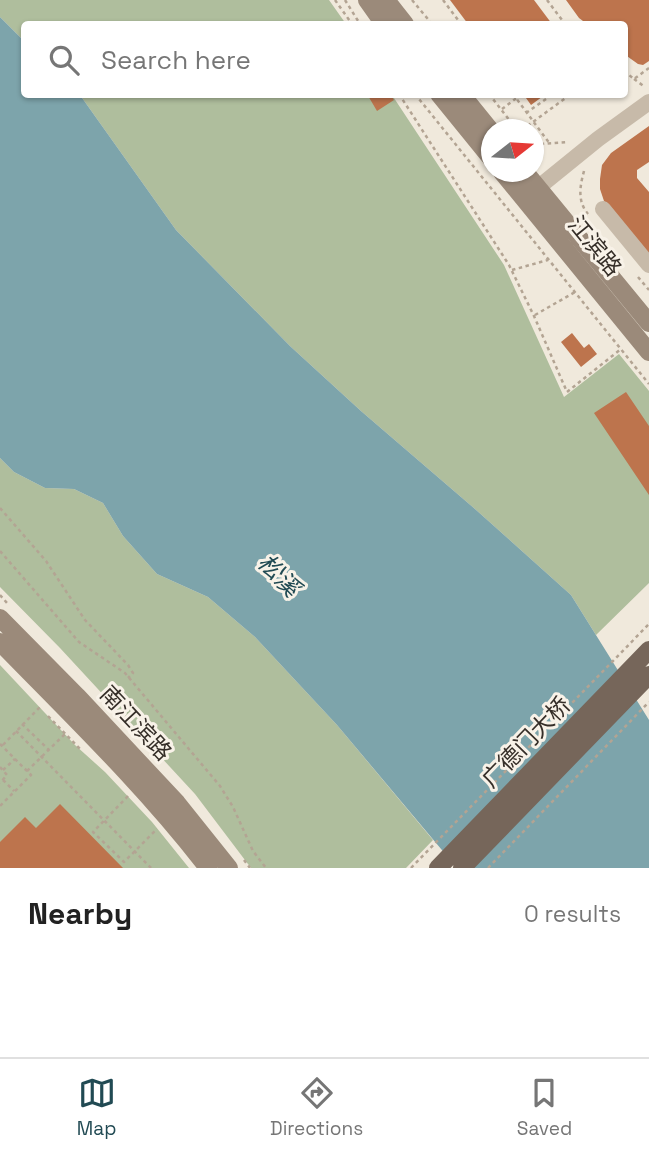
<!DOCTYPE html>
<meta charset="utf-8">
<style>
:root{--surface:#fff;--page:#f2f2f2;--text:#222;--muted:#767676;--line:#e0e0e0;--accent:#214a53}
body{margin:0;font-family:"Space Grotesk","Noto Sans SC",sans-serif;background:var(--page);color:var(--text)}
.compass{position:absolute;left:481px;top:119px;width:63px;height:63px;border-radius:50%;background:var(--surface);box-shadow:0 2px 5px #0004;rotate:73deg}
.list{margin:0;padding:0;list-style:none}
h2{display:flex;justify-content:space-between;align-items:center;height:91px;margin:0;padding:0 28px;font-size:30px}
h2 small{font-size:23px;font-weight:400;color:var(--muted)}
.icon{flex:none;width:38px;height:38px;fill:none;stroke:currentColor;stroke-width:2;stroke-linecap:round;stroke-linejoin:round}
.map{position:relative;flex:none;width:649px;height:868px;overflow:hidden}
.search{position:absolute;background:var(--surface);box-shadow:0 2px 5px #0004;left:21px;right:21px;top:21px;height:77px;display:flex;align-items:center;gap:18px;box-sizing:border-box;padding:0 24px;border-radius:7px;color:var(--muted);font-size:26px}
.sheet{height:189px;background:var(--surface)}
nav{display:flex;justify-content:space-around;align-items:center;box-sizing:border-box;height:98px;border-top:2px solid var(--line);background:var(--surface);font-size:19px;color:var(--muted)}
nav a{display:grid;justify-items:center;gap:4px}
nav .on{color:var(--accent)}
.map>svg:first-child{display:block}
</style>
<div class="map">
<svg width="649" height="868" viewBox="0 0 649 868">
<rect width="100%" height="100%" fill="#f0e9dc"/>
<path fill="#afbe9d" d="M0 0H329L346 24H24V41L0 17Z
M80 95H392L504 265 564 397 619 354 649 391V583L596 635 571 595 475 509 361 411 290 346 176 230Z
M0 458 14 472 45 488 74 489 103 503 123 536 157 574 208 597 255 637 337 725 433 840 406 868H251L195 794 60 648 0 587Z
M0 665 75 745 105 772 152 822 189 868H0Z"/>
<path fill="#7da4ab" d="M0 17 24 41V94L80 95 176 230 290 346 361 411 475 509 571 595 649 720V868H457L337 725 255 637 208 597 157 574 123 536 103 503 74 489 45 488 14 472 0 458Z"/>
<path fill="#bd744d" d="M450 0H534L552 24H468Z
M566 0H649V61L643 65 638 64 624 54V24H587L579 18Z
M367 94H390L394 100 377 111Z
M531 94H546L531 105 526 98Z
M649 126V162L637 170V178L649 192V255L604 201 600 189V179L602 165 611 153Z
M572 333 584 348 589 344 597 354 581 367 561 342Z
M626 392 649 426V495L594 413Z
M60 804 123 868H0V842L25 817 36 828Z"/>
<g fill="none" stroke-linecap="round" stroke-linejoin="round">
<path stroke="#b3a493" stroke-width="2.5" stroke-dasharray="3.5 3.5" stroke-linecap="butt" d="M335 0 352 24
M345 0 360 24
M412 0 432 24
M443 0 461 24
M547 0 565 24
M624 71 634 79 649 68
M634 79 645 87
M399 94 509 265 534 316 567 392 621 349
M415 94 649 384
M489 94 517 130
M513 94 550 144
M502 109 522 94
M526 113 553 94
M522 130 571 94
M534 142 540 144 568 142
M584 171C580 186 577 201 588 214
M512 270 548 260
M638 277 649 290
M535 315 575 292
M0 508 46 561 85 620 128 665 133 673 128 678
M0 551 79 642 125 673 220 786 233 807 253 851 266 868
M0 595 7 603
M48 716 82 751
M22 724 49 750
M16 731 151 868
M0 744 31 775 0 806
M3 745 40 707
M0 767 7 775 0 783
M3 770 15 759
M27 771 65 734
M3 780 14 791
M128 796 93 832 124 862 157 829
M244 860 250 868
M411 868 649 624
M488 868 649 702"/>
<path stroke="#c7baa9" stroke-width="16" d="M529 195 598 139 649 102
M603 209 649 265"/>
<path stroke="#9b8a7a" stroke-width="18" d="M367 0 384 24
M386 0 405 24
M439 94 491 158
M461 94 491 131
M502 172 649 352
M525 172 649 323
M0 618 77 696 177 803 229 868
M0 642C71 715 146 787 208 868"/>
<path stroke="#76665a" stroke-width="18" d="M438 868 649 650
M462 868 649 675"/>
</g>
<g text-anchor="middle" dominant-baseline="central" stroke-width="6" stroke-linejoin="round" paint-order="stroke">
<g font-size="23" fill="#352e28" stroke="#f8f2e8">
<text transform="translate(595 246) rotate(51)">江滨路</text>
<text transform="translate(136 723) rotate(47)">南江滨路</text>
<text transform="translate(526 742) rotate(-46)">广德门大桥</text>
</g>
<g font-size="24" font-style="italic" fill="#214a53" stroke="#f8f2e8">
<text transform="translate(279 575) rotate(46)">松溪</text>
</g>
</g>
</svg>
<svg class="compass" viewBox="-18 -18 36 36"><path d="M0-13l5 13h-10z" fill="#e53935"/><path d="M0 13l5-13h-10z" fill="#767676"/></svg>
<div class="search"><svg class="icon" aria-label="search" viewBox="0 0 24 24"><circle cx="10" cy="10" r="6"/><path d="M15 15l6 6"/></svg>Search here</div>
</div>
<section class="sheet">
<h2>Nearby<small>0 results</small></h2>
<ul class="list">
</ul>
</section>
<nav>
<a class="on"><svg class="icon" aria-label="map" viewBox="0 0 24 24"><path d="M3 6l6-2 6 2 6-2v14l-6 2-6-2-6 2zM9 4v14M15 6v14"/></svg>Map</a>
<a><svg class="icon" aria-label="directions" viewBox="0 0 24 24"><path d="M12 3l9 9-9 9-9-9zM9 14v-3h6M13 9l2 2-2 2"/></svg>Directions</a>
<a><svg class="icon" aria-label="saved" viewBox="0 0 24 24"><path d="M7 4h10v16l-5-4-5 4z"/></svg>Saved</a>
</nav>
